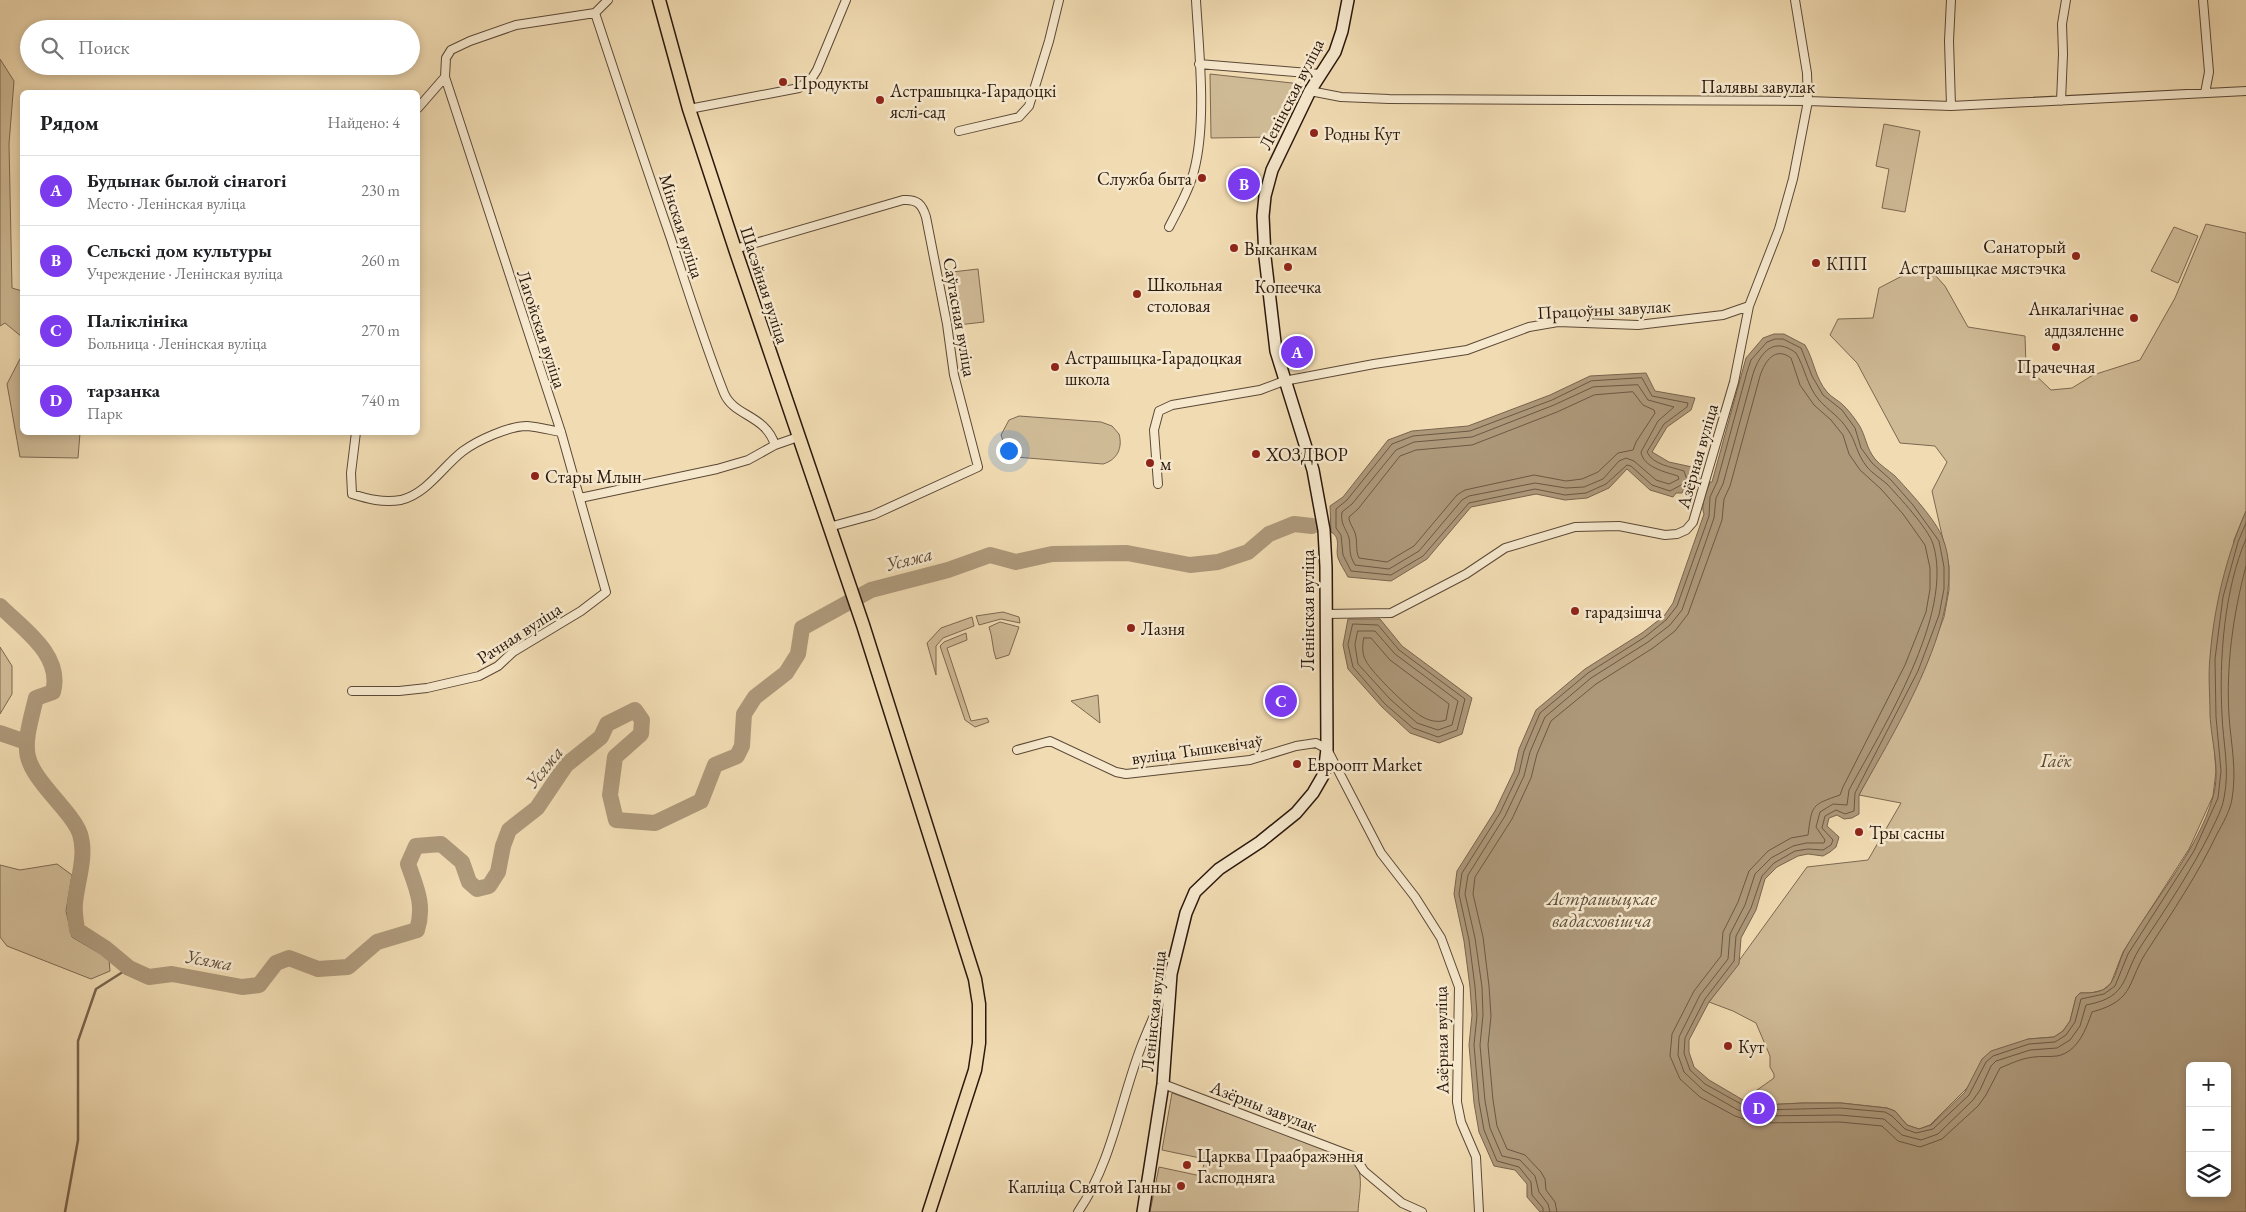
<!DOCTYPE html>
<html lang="ru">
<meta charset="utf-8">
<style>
:root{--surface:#fff;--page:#f2f2f2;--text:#202124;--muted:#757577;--line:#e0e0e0;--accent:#7c3aed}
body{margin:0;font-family:"EB Garamond",serif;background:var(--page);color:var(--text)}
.controls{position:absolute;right:15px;bottom:15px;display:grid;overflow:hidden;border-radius:8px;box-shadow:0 2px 8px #0003}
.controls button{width:45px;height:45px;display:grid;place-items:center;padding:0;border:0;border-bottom:1px solid var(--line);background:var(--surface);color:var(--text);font:25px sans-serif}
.you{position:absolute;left:1008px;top:450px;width:18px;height:18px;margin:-12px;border:4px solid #fff;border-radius:50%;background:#1a73e8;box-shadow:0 0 0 8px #1a73e833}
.badge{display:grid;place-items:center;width:32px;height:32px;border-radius:50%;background:var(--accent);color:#fff;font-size:16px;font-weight:700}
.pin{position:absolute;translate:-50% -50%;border:2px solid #fff;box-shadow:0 1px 5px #0006}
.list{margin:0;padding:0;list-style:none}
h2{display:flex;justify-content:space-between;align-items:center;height:65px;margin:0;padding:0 20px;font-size:21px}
h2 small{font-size:16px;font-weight:400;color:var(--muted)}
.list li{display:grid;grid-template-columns:32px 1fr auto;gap:15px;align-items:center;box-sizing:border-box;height:70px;padding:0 20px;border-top:1px solid var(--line)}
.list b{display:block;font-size:19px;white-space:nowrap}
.list p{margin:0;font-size:16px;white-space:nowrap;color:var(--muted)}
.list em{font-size:16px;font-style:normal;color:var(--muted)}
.icon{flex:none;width:28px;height:28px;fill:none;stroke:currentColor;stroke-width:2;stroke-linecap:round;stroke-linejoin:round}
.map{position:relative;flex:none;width:2246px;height:1212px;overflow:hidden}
.search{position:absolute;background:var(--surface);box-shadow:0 2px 8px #0003;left:20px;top:20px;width:400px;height:55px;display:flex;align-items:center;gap:12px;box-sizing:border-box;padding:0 18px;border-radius:28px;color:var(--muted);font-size:19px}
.panel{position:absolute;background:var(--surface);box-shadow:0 2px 8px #0003;left:20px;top:90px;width:400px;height:345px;border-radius:8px}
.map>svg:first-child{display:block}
</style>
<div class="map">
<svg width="2246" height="1212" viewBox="0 0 2246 1212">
<rect width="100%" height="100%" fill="#f1dbb2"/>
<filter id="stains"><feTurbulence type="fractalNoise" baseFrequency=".004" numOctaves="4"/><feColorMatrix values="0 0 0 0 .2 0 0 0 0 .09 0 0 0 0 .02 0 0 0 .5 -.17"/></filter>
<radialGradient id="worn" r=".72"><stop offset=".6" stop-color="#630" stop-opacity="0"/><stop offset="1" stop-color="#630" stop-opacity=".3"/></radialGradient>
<path fill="#cfba96" stroke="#7c6851" d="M0 59 14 81 9 144 12 288 22 291V337L5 323 0 326Z
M1210 74 1301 84 1278 137 1211 138Z
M1884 124 1920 131 1905 212 1882 208 1889 169 1876 166Z
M2206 224 2246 233V511L2234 540 2214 746 2216 771 2213 796 2189 849 2123 952 2111 983 2103 990 2091 993H2080L2076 997 2070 1021 2063 1031 2054 1037 2028 1039 1970 1085 1930 1125 1919 1129 1907 1125 1895 1111 1887 1108 1841 1103H1803L1762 1105 1743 1100 1774 1078V1074L1770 1067V1056L1756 1023 1733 1011 1709 1002 1807 867 1868 860 1901 803 1859 795 1922 673 1944 617 1949 590V566L1932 491 1947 462 1935 446 1900 443 1857 363 1830 335 1838 319 1873 318 1879 288 1925 264 1945 286 1968 327 2025 336 2026 366 2051 390 2072 388 2093 375 2140 360 2175 298Z
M2174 227 2198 236 2178 283 2151 271Z
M978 269 984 322 958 325 952 272Z
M22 355V432L80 433 78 458 20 457 7 384Z
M1019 416 1101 422 1112 426 1119 434C1123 448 1117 460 1103 464L1015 457 1006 450 1001 435 1009 420Z
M1003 612 1019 617 1020 623 1001 619 979 625 976 616Z
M972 617 974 626 943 638 936 646V675L927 643 941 628Z
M1000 622 1019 627 1009 655 996 659C992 648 993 638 989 627Z
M966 633 967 640 947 648 971 721 987 718 989 722 975 727 965 720 940 646 944 642Z
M0 647 12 666V694L0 714Z
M1098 695 1100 723 1071 701Z
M57 864 72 875 66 911 72 937 109 959 110 971 91 979 7 946 0 937V865L20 870Z
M1172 1093 1353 1158C1365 1174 1359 1193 1358 1212H1150L1159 1167 1201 1176 1205 1159 1162 1150Z"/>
<path fill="#ad987a" stroke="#78644e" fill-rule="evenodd" d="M1774 334H1784L1805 345C1814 360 1815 378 1827 392 1832 398 1840 401 1845 407 1850 412 1855 419 1859 425 1866 436 1866 448 1875 459 1880 465 1888 470 1895 476 1908 490 1937 521 1943 539 1971 610 1893 733 1859 795V814L1852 818 1844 819 1837 815 1829 818 1827 826 1839 837 1836 847 1830 852 1823 856 1808 854 1798 856 1777 867 1765 879 1756 910 1741 938 1739 964 1709 1002 1689 1040V1052L1694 1067 1709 1080 1743 1100 1762 1105 1803 1103H1841L1887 1108 1895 1111 1907 1125 1919 1129 1931 1125 1965 1092 1982 1059 1991 1051 2028 1039 2054 1037 2063 1031 2070 1021 2076 997 2080 993C2091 993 2104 993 2111 983 2117 974 2119 961 2124 951 2151 903 2198 851 2213 797 2221 769 2211 742 2210 714 2210 695 2208 676 2210 657 2214 607 2226 557 2246 511V1212H1540L1527 1197V1184L1515 1170 1494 1166 1479 1132 1474 1103 1469 1045 1472 1015 1470 987 1464 941 1454 894 1457 871 1495 811 1514 771 1519 749 1536 710 1585 669 1642 633 1664 616 1673 603 1704 514C1700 505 1707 491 1710 482H1712L1746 358 1763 338ZM2190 1066H2227V1193H2190Z
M1646 373 1655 391 1695 398 1691 410 1667 427 1652 452 1669 462 1692 467 1690 474 1700 478 1696 490 1684 489 1682 493H1676L1673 497 1650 490 1627 469 1609 488 1587 498 1565 500 1536 494 1471 507 1427 559 1391 581 1348 577C1345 571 1340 564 1338 558 1335 549 1342 538 1331 532L1330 506 1343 497 1388 440 1412 431 1468 426 1550 395 1590 376Z
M1348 619H1380L1402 646 1472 698 1462 734 1439 743 1410 733 1382 707 1348 669 1343 645Z"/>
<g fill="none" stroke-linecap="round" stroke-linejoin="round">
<path stroke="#6b5843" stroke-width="1" d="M1642 378 1652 396 1688 403 1687 407 1664 424 1647 452C1653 465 1672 467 1684 471L1686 477 1693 481 1692 484H1683L1670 491 1652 485 1631 466 1627 465 1606 484 1586 493 1565 495 1535 489 1469 503 1423 556 1391 575 1351 571 1343 555 1341 535 1336 528V509L1347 500 1392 444 1413 436 1470 431 1552 400 1591 381Z
M1638 385 1648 400 1674 407 1658 421 1641 452C1643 467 1665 472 1678 476L1679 479 1669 484 1656 480 1634 461 1626 458 1619 461 1603 479 1584 487 1566 488 1535 483 1469 496 1462 500 1419 551 1389 569 1355 565C1348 553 1351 550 1349 538 1346 528 1340 524 1342 512L1352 504 1396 450 1414 442 1472 437 1554 405 1593 387Z
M1633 392 1643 405 1654 410 1655 413 1636 442 1633 450 1618 453 1598 472 1582 479 1566 481 1534 475 1465 490 1457 495 1414 546 1387 562 1359 558C1355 550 1358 541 1355 533 1353 527 1349 523 1349 517L1358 509 1400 456 1416 450 1472 445 1557 412 1594 395Z
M1353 624 1378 625 1399 650 1465 699 1457 730 1438 737 1413 728 1385 704 1353 667 1348 645Z
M1358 631H1375L1395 654 1458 701 1452 725 1438 730 1417 723 1390 699 1358 664 1355 645Z
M1364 638H1371L1390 660 1449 704 1446 720C1438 723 1429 721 1421 716 1409 709 1372 673 1366 661 1362 655 1362 644 1364 638Z
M1543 1212V1208L1532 1195 1531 1182 1519 1167 1497 1161 1484 1130 1479 1102 1474 1045 1477 1015 1475 987 1469 940 1459 894 1462 873 1500 813 1519 773 1524 751 1540 713 1588 673 1645 637 1666 620 1677 606 1709 516 1710 497 1717 482 1747 372 1751 360 1767 342 1775 339H1783L1801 348 1812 376 1823 395 1842 410 1855 428 1861 448 1872 463 1891 480 1913 505 1939 541 1944 567V589L1939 615 1918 671 1855 793 1854 811 1845 814 1836 810 1825 816 1822 828 1833 840 1831 845 1823 850 1808 849 1795 851 1774 863 1762 876 1751 908 1736 936 1734 961 1705 999 1685 1038 1684 1053 1690 1070 1705 1084 1741 1104 1760 1110 1840 1108 1885 1112 1892 1116 1905 1129 1916 1133 1933 1129 1969 1095 1986 1062 1993 1056 2029 1044 2055 1042 2066 1035 2075 1022 2081 999 2104 994 2115 986 2128 954 2194 851 2218 798 2221 771 2216 717 2215 659 2223 597 2238 542 2246 523
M1550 1212 1548 1204 1539 1192 1535 1176 1520 1160 1502 1156 1490 1128 1485 1101 1480 1045 1483 1015 1482 987 1475 938 1465 894 1468 875 1505 816 1524 776 1530 752 1545 717 1591 678 1648 642 1670 625 1682 610 1714 518 1716 498 1723 484 1753 374C1760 352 1774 336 1796 353 1805 368 1807 386 1819 400 1829 411 1840 417 1848 430 1856 441 1856 453 1867 467 1872 473 1880 478 1887 484 1899 497 1928 528 1933 544 1955 614 1882 729 1849 790L1847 805 1833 804 1820 812 1816 827 1825 840 1824 843H1806L1793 846 1771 858 1755 874 1745 905 1730 934 1728 959 1700 995 1679 1037 1678 1055 1684 1072 1703 1090 1738 1110 1759 1116 1840 1115 1884 1119 1902 1135 1921 1140 1938 1134 1973 1100 1980 1090 1991 1066 1996 1061 2030 1050 2057 1048 2070 1040 2080 1026 2086 1005C2131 997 2121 975 2143 943 2167 907 2191 871 2210 833 2215 822 2222 810 2224 798 2230 769 2223 743 2222 715 2219 660 2224 590 2246 539
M1557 1212 1555 1202 1546 1190 1545 1179 1541 1172 1525 1155 1507 1149 1497 1126 1493 1100 1488 1045 1491 1016 1489 986 1483 937 1473 894 1475 877 1512 819 1531 778 1537 754 1551 721 1596 684 1653 648 1675 631 1688 614 1722 520 1724 499 1730 486 1760 376C1765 361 1775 346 1791 358L1800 385 1814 405 1831 420 1843 435 1849 454 1860 470 1881 489 1903 514 1925 545 1930 568V589L1926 612 1905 665 1843 787 1840 795C1811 805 1812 805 1808 835L1791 838 1768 851 1749 871 1738 902 1723 932 1721 956 1694 991 1672 1034 1670 1056 1680 1079 1700 1097 1735 1116 1756 1123 1840 1122 1882 1126 1898 1141 1920 1147 1942 1139 1978 1106 1986 1095 2000 1068C2010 1064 2022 1058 2034 1057 2041 1056 2049 1057 2057 1056 2078 1052 2086 1029 2092 1012 2137 1000 2126 981 2149 948 2173 911 2198 874 2217 834 2223 823 2230 811 2232 799 2237 770 2231 744 2229 716 2226 665 2233 615 2246 566"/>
<path stroke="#78644e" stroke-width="2.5" d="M65 1212 78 1140V1041L96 989 129 968"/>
<path stroke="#ad987a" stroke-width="16" d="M0 606C23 629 63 655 53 692L36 698C22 754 20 758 58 802 66 812 76 822 80 834 87 856 77 881 75 903 74 912 76 921 77 930L105 948 129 968 149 977 172 974 242 987 259 985 276 963 289 958 318 969 348 967 377 942 417 930C425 905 416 887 408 864L416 846 441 844 462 862 469 882 477 889 489 886 498 872 503 846 509 830 537 808 566 765 601 737 607 724 635 710 642 720 641 734 615 757 610 795 616 820 655 823 701 801 715 765 737 756 742 746 744 714 755 697 786 673 798 654 802 628 871 590 948 570 990 555 1016 562 1052 554 1127 553 1190 565 1218 562 1248 552 1269 534 1294 524 1312 526
M0 733 26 742"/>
<defs>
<path id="street" d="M1951 0 1949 41 1951 106
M2203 0 2209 72 2205 93
M595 13C620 89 645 164 671 239 688 291 704 342 724 393 734 417 765 414 775 445
M595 13 608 0
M1199 64 1320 74
M1310 91 1341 97 1389 99 1808 101 1951 106 2246 91
M2061 101 2063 54 2062 24 2066 0
M418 108 445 77
M689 109 799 88 812 78 817 70 846 0
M959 131 1019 117 1029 106 1049 41 1059 0
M1169 227C1178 209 1189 191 1194 171 1207 121 1199 52 1196 0
M735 249 903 200C917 199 922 204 926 217L947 324 954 375 978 467 873 515 829 527
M356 432 351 473 352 494C368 499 383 503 401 500 428 493 443 466 463 451 478 440 509 426 527 426 538 427 550 430 561 432
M1158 484 1154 430 1159 411 1172 405 1260 390 1284 381 1374 364 1467 350 1529 327 1558 322 1638 325 1723 315 1749 306
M580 498 717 469 748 460 775 445 798 437
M1325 614 1391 613 1466 574 1505 548 1575 527 1619 526 1665 535 1677 534 1686 530 1693 522 1734 382 1749 306 1779 229 1793 179 1808 101 1807 73 1795 0
M352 691H399L427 688 479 676 498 666 513 652 581 611 606 592 561 432 445 77 446 58 451 50 470 41 516 25 595 13
M1017 750 1050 741 1116 772 1126 774 1250 760 1296 746 1316 743 1327 749 1381 853 1415 897 1441 938 1459 987 1457 1102 1461 1122 1476 1157 1479 1212
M1163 1084 1355 1157 1364 1171 1402 1203 1422 1212
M1078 1212C1112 1162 1120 1102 1141 1047 1149 1026 1159 1005 1168 983"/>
<path id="secondary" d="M1143 1212 1163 1084 1171 974 1186 913 1195 892 1219 869 1260 842 1296 813 1313 793 1324 774 1327 749 1326 567 1324 530 1313 470 1276 351 1265 257 1263 216 1265 196 1272 170 1310 91 1335 52 1342 31 1348 0"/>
<path id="primary" d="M659 0 689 109 735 249 863 625 975 979 979 1004V1043L975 1070 929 1212"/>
</defs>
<use href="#street" stroke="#5b4836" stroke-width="10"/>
<use href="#secondary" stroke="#29170c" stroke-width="14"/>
<use href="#primary" stroke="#29170c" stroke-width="15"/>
<use href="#street" stroke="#f6e8cd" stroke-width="8"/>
<use href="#secondary" stroke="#f6e8cd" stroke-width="11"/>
<use href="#primary" stroke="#f1dbb2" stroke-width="12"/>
</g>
<g fill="#8f2418" stroke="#f6e8cd" stroke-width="2">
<circle cx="783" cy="82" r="5"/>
<circle cx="880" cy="100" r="5"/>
<circle cx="1314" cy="133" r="5"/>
<circle cx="1202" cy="178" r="5"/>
<circle cx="1234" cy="248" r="5"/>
<circle cx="2076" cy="256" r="5"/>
<circle cx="1816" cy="263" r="5"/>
<circle cx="1288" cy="267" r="5"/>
<circle cx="1137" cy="294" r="5"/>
<circle cx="2134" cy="318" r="5"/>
<circle cx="2056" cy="347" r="5"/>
<circle cx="1055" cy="367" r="5"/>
<circle cx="1256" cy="454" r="5"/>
<circle cx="1150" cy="463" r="5"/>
<circle cx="535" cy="476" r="5"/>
<circle cx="1575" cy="611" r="5"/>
<circle cx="1131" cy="628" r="5"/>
<circle cx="1297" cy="764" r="5"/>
<circle cx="1859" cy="832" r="5"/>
<circle cx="1728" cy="1046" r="5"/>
<circle cx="1187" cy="1165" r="5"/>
<circle cx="1181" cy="1186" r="5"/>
</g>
<g text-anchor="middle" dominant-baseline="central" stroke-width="5" stroke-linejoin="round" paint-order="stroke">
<g font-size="18" fill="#29170c" stroke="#f6e8cd" text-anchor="start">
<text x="793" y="82">Продукты</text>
<text x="890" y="90">Астрашыцка-Гарадоцкі<tspan x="890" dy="21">яслі-сад</tspan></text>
<text x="1324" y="133">Родны Кут</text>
<text x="1192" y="178" text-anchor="end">Служба быта</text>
<text x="2066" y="246" text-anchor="end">Санаторый<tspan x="2066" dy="21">Астрашыцкае мястэчка</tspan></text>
<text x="1244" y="248">Выканкам</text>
<text x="1826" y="263">КПП</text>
<text x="1147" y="284">Школьная<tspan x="1147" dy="21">столовая</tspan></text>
<text x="1288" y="286" text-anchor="middle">Копеечка</text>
<text x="2124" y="308" text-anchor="end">Анкалагічнае<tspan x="2124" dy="21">аддзяленне</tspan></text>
<text x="1065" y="357">Астрашыцка-Гарадоцкая<tspan x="1065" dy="21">школа</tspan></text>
<text x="2056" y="366" text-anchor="middle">Прачечная</text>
<text x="1266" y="454">ХОЗДВОР</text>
<text x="1160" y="463">м</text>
<text x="545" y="476">Стары Млын</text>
<text x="1585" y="611">гарадзішча</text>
<text x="1141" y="628">Лазня</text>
<text x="1307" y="764">Евроопт Market</text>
<text x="1869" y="832">Тры сасны</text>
<text x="1738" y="1046">Кут</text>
<text x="1197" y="1155">Царква Праабражэння<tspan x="1197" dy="21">Гасподняга</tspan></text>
<text x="1171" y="1186" text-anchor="end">Капліца Святой Ганны</text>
</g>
<g font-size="18" fill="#29170c" stroke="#f6e8cd">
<text x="1758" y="86">Палявы завулак</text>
<text transform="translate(1291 94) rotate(-63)">Ленінская вуліца</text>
<text transform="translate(682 226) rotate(72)">Мінская вуліца</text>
<text transform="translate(765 285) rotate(72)">Шасэйная вуліца</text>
<text transform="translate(1604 309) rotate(-3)">Працоўны завулак</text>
<text transform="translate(960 317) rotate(80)">Саўгасная вуліца</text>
<text transform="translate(542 329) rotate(72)">Лагойская вуліца</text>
<text transform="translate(1697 456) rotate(-74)">Азёрная вуліца</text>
<text transform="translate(1307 610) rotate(-90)">Ленінская вуліца</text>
<text transform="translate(519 633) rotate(-33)">Рачная вуліца</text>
<text transform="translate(1197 749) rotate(-8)">вуліца Тышкевічаў</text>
<text transform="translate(1153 1011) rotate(-84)">Ленінская вуліца</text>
<text transform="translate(1441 1040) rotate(-91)">Азёрная вуліца</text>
<text transform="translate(1264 1106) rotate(21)">Азёрны завулак</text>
</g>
<g font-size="18" font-style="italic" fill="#5b4835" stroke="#f6e8cd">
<text x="2056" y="760">Гаёк</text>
</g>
<g font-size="19" font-style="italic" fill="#5e4b38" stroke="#f6e8cd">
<text transform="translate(909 559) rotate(-14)">Усяжа</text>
<text transform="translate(544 767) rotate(-51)">Усяжа</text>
<text x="1602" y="898">Астрашыцкае<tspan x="1602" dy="22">вадасховішча</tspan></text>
<text transform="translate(209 960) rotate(10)">Усяжа</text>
</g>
</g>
<rect width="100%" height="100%" filter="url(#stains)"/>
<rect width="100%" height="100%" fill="url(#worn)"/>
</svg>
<div class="controls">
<button>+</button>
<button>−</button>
<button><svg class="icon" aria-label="layers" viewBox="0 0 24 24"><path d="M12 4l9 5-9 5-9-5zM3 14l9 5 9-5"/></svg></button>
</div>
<div class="you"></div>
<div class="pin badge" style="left:1297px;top:352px">A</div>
<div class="pin badge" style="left:1244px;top:184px">B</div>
<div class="pin badge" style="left:1281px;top:701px">C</div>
<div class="pin badge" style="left:1759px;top:1108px">D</div>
<div class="search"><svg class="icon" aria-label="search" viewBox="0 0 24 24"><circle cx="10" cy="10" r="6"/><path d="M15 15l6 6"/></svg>Поиск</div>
<section class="panel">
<h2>Рядом<small>Найдено: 4</small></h2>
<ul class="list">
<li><span class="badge">A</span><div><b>Будынак былой сінагогі</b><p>Место · Ленінская вуліца</p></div><em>230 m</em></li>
<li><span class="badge">B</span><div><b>Сельскі дом культуры</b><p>Учреждение · Ленінская вуліца</p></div><em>260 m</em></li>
<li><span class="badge">C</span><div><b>Паліклініка</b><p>Больница · Ленінская вуліца</p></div><em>270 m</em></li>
<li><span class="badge">D</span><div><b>тарзанка</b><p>Парк</p></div><em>740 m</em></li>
</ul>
</section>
</div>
